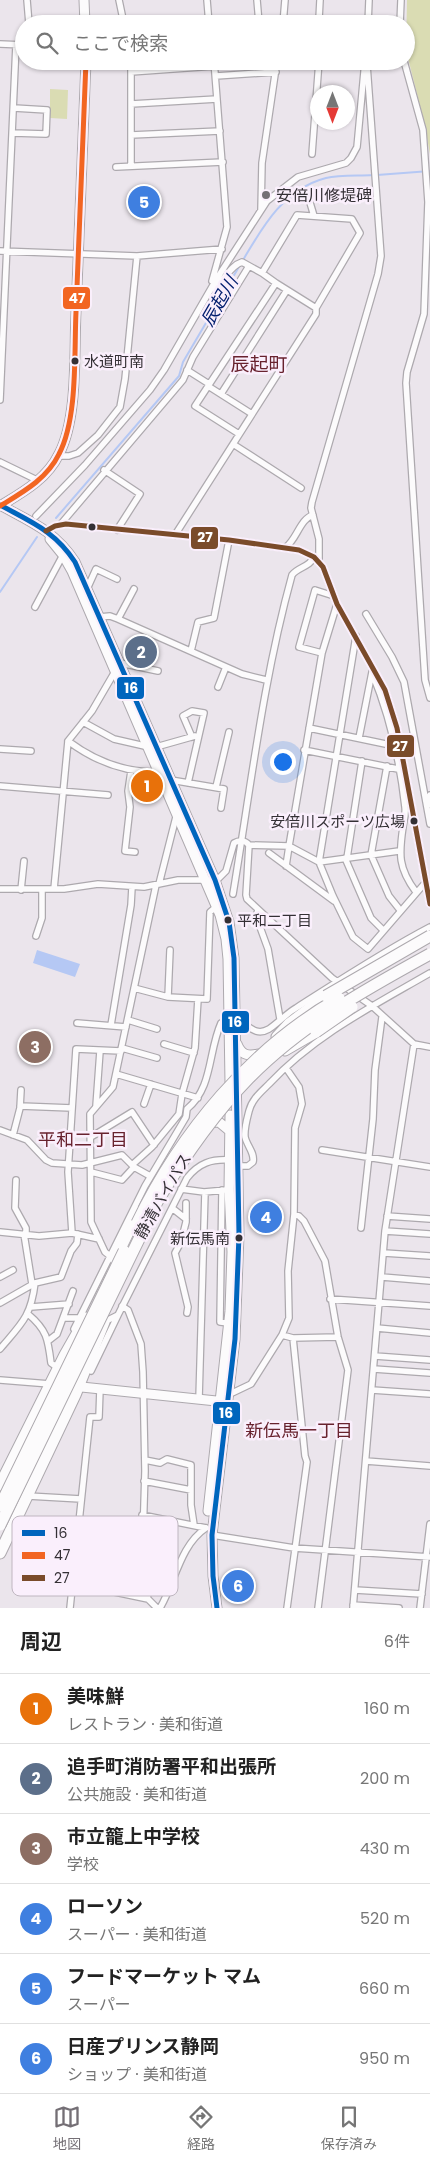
<!DOCTYPE html>
<html lang="ja">
<meta charset="utf-8">
<style>
:root{--surface:#fff;--page:#f2f2f2;--text:#222;--muted:#767676;--line:#e0e0e0;--accent:#746f75}
body{margin:0;font-family:Poppins,"Noto Sans JP",sans-serif;background:var(--page);color:var(--text)}
.compass{position:absolute;left:310px;top:85px;width:45px;height:45px;border-radius:50%;background:var(--surface);box-shadow:0 1px 4px #0004;rotate:180deg}
.you{position:absolute;left:282px;top:761px;width:18px;height:18px;margin:-12px;border:4px solid #fff;border-radius:50%;background:#1a73e8;box-shadow:0 0 0 8px #1a73e833}
.badge{display:grid;place-items:center;width:32px;height:32px;border-radius:50%;background:var(--accent);color:#fff;font-size:16px;font-weight:700}
.pin{position:absolute;translate:-50% -50%;border:2px solid #fff;box-shadow:0 1px 5px #0006}
.list{margin:0;padding:0;list-style:none}
h2{display:flex;justify-content:space-between;align-items:center;height:65px;margin:0;padding:0 20px;font-size:21px}
h2 small{font-size:16px;font-weight:400;color:var(--muted)}
.list li{display:grid;grid-template-columns:32px 1fr auto;gap:15px;align-items:center;box-sizing:border-box;height:70px;padding:0 20px;border-top:1px solid var(--line)}
.list b{display:block;font-size:19px;white-space:nowrap}
.list p{margin:0;font-size:16px;white-space:nowrap;color:var(--muted)}
.list em{font-size:16px;font-style:normal;color:var(--muted)}
.icon{flex:none;width:28px;height:28px;fill:none;stroke:currentColor;stroke-width:2;stroke-linecap:round;stroke-linejoin:round}
.map{position:relative;flex:none;width:430px;height:1608px;overflow:hidden}
.search{position:absolute;background:var(--surface);box-shadow:0 1px 4px #0004;left:15px;right:15px;top:15px;height:55px;display:flex;align-items:center;gap:12px;box-sizing:border-box;padding:0 18px;border-radius:28px;color:var(--muted);font-size:19px}
.sheet{height:485px;background:var(--surface)}
nav{display:flex;justify-content:space-around;align-items:center;box-sizing:border-box;height:70px;border-top:1px solid var(--line);background:var(--surface);font-size:14px;color:var(--muted)}
nav a{display:grid;justify-items:center;gap:2px}
nav .on{color:var(--accent)}
.map>svg:first-child{display:block}
</style>
<div class="map">
<svg width="430" height="1608" viewBox="0 0 430 1608">
<rect width="100%" height="100%" fill="#ebe5ec"/>
<path fill="#dadcb3" d="M407 0H430V154L424 122 406 50Z
M50 89 68 90 67 119 50 118Z"/>
<path fill="#b5c8f4" d="M37 950 80 964 75 977 33 963Z"/>
<g fill="none" stroke-linecap="round" stroke-linejoin="round">
<path stroke="#b5c8f4" stroke-width="2" d="M377 175 430 171
M243 260C263 226 284 189 326 178 340 175 358 176 373 175
M56 518 179 376 183 362 240 265
M0 592 37 537"/>
<defs>
<path id="street" d="M27 0 29 24
M119 0 124 24
M207 0 209 24
M257 0 259 23
M320 0 319 19 322 24
M256 24H276
M283 24 285 0
M368 24 369 0
M400 24 401 0
M0 44 24 45
M404 61 423 130 428 202 424 314 407 372 406 383 425 680 430 698
M131 72 215 66
M216 76 276 72
M131 104 217 99
M13 133 46 134 47 110 14 108
M131 135 220 131
M312 154 319 61
M131 166V61
M116 167 223 162
M308 196 314 216
M261 210 262 163 277 61
M0 251 137 256 222 249
M212 281 227 227 214 61
M276 283 316 308
M212 289C224 283 229 266 242 262L262 273
M187 370 209 384
M208 386 252 414
M221 394 287 290
M0 400 16 45
M233 444 301 488
M59 456H69L78 453 98 435 120 407 125 379 137 256
M0 462 39 481
M104 470 140 494 117 530
M36 516 85 465 150 390 164 370 216 280 267 201 298 177 346 163 351 158 357 147 365 61
M60 525 183 380 193 357 249 266
M46 531 55 526 66 524 229 540 299 550 314 557 323 567 337 604 385 690 397 728 430 904
M175 535 316 314V308L360 233 352 219 297 215 262 273 276 283 195 406 239 434
M286 547C297 539 300 519 313 515
M319 562V539L311 508 312 502 378 274 381 256 367 65
M87 589 96 569 117 579
M337 604 322 653 289 846 319 862 399 851
M35 607 63 555
M366 614 392 657 404 682 430 824
M99 617 110 616 118 619 242 674 266 680
M118 619 134 589
M356 636 319 862 333 896 353 937 368 949 425 883
M191 651 198 622 214 618 229 540
M322 653 299 647 315 590 334 596
M372 673C390 716 400 762 405 807 406 814 404 820 403 827 399 854 398 868 416 892
M218 687 226 667
M83 722 114 739 149 747
M309 728 395 746
M359 738 372 672
M68 741C96 762 125 773 160 772
M156 747 195 736
M0 749 31 751
M304 750 398 769
M387 766 371 855 389 896 400 910
M131 771 128 791 130 807 125 851 135 852
M171 780 224 789 221 808
M188 783 204 713 192 711 183 716 192 737
M0 786 108 795
M216 787 229 732
M428 805 430 795
M249 845 289 846 286 866
M269 853 334 901
M345 858 371 918 383 930
M347 858 362 761
M159 884 177 813
M0 889H64L98 884 144 887 178 880H217L226 871 234 843C239 840 245 840 249 845L246 895 247 899 332 978 372 1006 414 1044 430 1047
M54 889 68 741 92 711 120 663 158 671
M21 890 24 861
M233 894C251 786 263 680 292 575 298 567 310 567 314 557
M258 910 256 916 268 949 280 1019
M36 936 42 918V889
M134 988 168 997 207 999 210 912 217 906
M168 997 170 950
M128 1020 157 1029
M77 1023 126 1027
M111 1025 131 905 132 887
M164 1044 194 1053
M122 1048 157 1058
M286 1068 299 1087 302 1104 295 1128 294 1214 299 1216 304 1221 325 1261 338 1337 348 1370 318 1608
M116 1074 198 1098
M144 1104 151 1084
M20 1106 72 1108
M96 1106 100 1051
M0 1130 27 1140 46 1160 52 1163 82 1165 122 1155 134 1167 150 1176
M13 1135 20 1108 21 1090
M91 1137 132 1112 154 1145
M322 1150 430 1167
M132 1165 152 1147 179 1114 182 1094 195 1048 198 999
M238 1166H248L253 1162C255 1153 247 1146 245 1137 244 1129 247 1119 249 1111 252 1099 261 1092 269 1084 315 1035 373 1006 430 973
M91 1172 122 1180 134 1167
M16 1180 15 1208 26 1228V1234
M181 1189 204 1192 226 1190
M222 1190 220 1322 229 1323
M186 1203V1222L181 1242 175 1253 188 1307 187 1313
M172 1208 186 1219
M387 1216 430 1219
M361 1228 373 1119 375 1070 382 1017
M385 1231 430 1234
M0 1232 39 1236 72 1233 99 1239
M72 1233 68 1172 76 1049 121 1051
M24 1234 32 1284
M384 1253 430 1256
M110 1256 105 1252 91 1222 90 1114 113 1087 156 885
M0 1277 13 1270
M382 1277 430 1281
M330 1299 430 1306
M0 1303 35 1283
M122 1306 128 1310 141 1344 143 1372 145 1471 142 1571 148 1599 157 1608
M31 1307 69 1304
M28 1314C47 1330 48 1339 51 1363L58 1368
M64 1318H79
M104 1322 118 1315 187 1178C199 1163 211 1159 230 1160
M377 1328 430 1333
M74 1329 145 1186 186 1117 187 1109C213 1088 208 1052 221 1023 244 1008 248 1041 269 1029 278 1023 286 1014 296 1008 340 980 384 951 430 927
M282 1335 289 1318 288 1271 294 1214
M48 1341 57 1334 73 1291
M0 1349C21 1324 31 1317 35 1283L61 1277 71 1251 77 1243 78 1234
M375 1356 430 1360
M374 1369 430 1373
M91 1371 118 1315
M0 1380 50 1384
M372 1390 430 1394
M230 1394 251 1384 282 1335 293 1338 338 1337
M199 1399 205 1192
M145 1460 160 1463 167 1459 191 1465V1505L194 1525
M366 1461 430 1466
M144 1481 191 1490
M28 1496 81 1499
M142 1515 206 1528
M212 1535 294 1548 430 1557
M72 1586 105 1590 148 1599
M355 1590 422 1594
M353 1605 399 1608
M70 1608 90 1417H99L100 1389
M160 1608C175 1583 180 1545 206 1528
M287 1608 307 1462 305 1456 293 1338
M353 1608 385 1231 414 1044
M420 1608 430 1524"/>
<path id="secondary" d="M84 0 85 24
M0 505C31 522 55 531 75 562L215 880 229 922 234 958 239 1235 235 1339 212 1535 213 1576 217 1608
M0 506C23 492 47 479 59 454 78 418 74 353 76 312 79 228 83 145 86 61
M50 539 63 555 72 571 220 915 226 939 228 959 230 1082
M237 1044C241 1054 247 1057 258 1054
M207 1123 219 1122 231 1132
M72 1386 226 1402
M208 1511 230 1311 232 1252 229 1189 230 1115"/>
<path id="highway" d="M277 1037 289 1024 326 996
M285 1050 316 1032
M115 1259 138 1212
M0 1485 65 1355 86 1318
M0 1553 75 1395 104 1322"/>
</defs>
<use href="#street" stroke="#ada9ae" stroke-width="8"/>
<use href="#secondary" stroke="#ada9ae" stroke-width="11"/>
<use href="#highway" stroke="#ada9ae" stroke-width="13"/>
<use href="#street" stroke="#fcfbfc" stroke-width="5.5"/>
<use href="#secondary" stroke="#fcfbfc" stroke-width="9"/>
<use href="#highway" stroke="#fcfbfc" stroke-width="11"/>
<defs>
<path id="highway-bridge" d="M326 996 430 936
M316 1032 352 1007
M137 1223C181 1132 250 1049 339 998
M0 1506 124 1251
M0 1525 157 1202C184 1157 213 1115 249 1078 301 1025 366 989 430 954"/>
</defs>
<use href="#highway-bridge" stroke="#ada9ae" stroke-width="13" stroke-linecap="butt"/>
<use href="#highway-bridge" stroke="#fcfbfc" stroke-width="11"/>
<defs>
<path id="bus-1" d="M0 505C31 522 55 531 75 562L215 880 229 922 234 958 239 1235 235 1339 212 1535 213 1576 217 1608"/>
<path id="bus-2" d="M0 506C23 492 47 479 59 454 78 418 74 353 76 312 79 228 83 145 86 61"/>
<path id="bus-3" d="M46 531 55 526 66 524 229 540 299 550 314 557 323 567 337 604 385 690 397 728 430 904"/>
</defs>
<use href="#bus-1" stroke="#faeffc" stroke-width="9"/>
<use href="#bus-2" stroke="#faeffc" stroke-width="9"/>
<use href="#bus-3" stroke="#faeffc" stroke-width="9"/>
<use href="#bus-1" stroke="#0065bd" stroke-width="5"/>
<use href="#bus-2" stroke="#f26522" stroke-width="5"/>
<use href="#bus-3" stroke="#7a4b2a" stroke-width="5"/>
</g>
<circle fill="#746f75" stroke="#faeffc" stroke-width="2" cx="266" cy="195" r="5"/>
<g fill="#343035" stroke="#faeffc" stroke-width="2">
<circle cx="75" cy="361" r="4.5"/>
<circle cx="92" cy="527" r="4.5"/>
<circle cx="414" cy="821" r="4.5"/>
<circle cx="228" cy="920" r="4.5"/>
<circle cx="239" cy="1238" r="4.5"/>
</g>
<g text-anchor="middle" dominant-baseline="central" stroke-width="5" stroke-linejoin="round" paint-order="stroke">
<g font-size="15" fill="#343035" stroke="#faeffc" text-anchor="start">
<text x="84" y="361">水道町南</text>
<text x="405" y="821" text-anchor="end">安倍川スポーツ広場</text>
<text x="237" y="920">平和二丁目</text>
<text x="230" y="1238" text-anchor="end">新伝馬南</text>
</g>
<g font-size="16" fill="#343035" stroke="#faeffc" text-anchor="start">
<text x="276" y="195">安倍川修堤碑</text>
</g>
<g font-size="16" fill="#343035" stroke="#faeffc">
<text transform="translate(163 1196) rotate(-60)">静清バイパス</text>
</g>
<g font-size="18" font-style="italic" fill="#001d6e" stroke="#faeffc">
<text transform="translate(219 301) rotate(-60)">辰起川</text>
</g>
<g font-size="18" fill="#68222e" stroke="#faeffc">
<text x="83" y="1139">平和二丁目</text>
<text x="299" y="1430">新伝馬一丁目</text>
</g>
<g font-size="19" fill="#68222e" stroke="#faeffc">
<text x="259" y="364">辰起町</text>
</g>
</g>
<rect x="12" y="1516" width="166" height="80" rx="8" fill="#faeffc" stroke="#bfb6c0" stroke-width="1"/>
<rect x="22" y="1530" width="23" height="6" fill="#0065bd"/>
<rect x="22" y="1552" width="23" height="7" fill="#f26522"/>
<rect x="22" y="1575" width="23" height="6" fill="#7a4b2a"/>
<g font-size="14" fill="#343035">
<text x="54" y="1538">16</text>
<text x="54" y="1560">47</text>
<text x="54" y="1583">27</text>
</g>
<g stroke="#faeffc" stroke-width="2">
<rect x="62" y="286" width="29" height="24" rx="5" fill="#f26522"/>
<rect x="190" y="526" width="29" height="24" rx="5" fill="#7a4b2a"/>
<rect x="116" y="676" width="29" height="24" rx="5" fill="#0065bd"/>
<rect x="386" y="734" width="29" height="24" rx="5" fill="#7a4b2a"/>
<rect x="221" y="1010" width="29" height="24" rx="5" fill="#0065bd"/>
<rect x="212" y="1401" width="29" height="24" rx="5" fill="#0065bd"/>
</g>
<g font-size="14" text-anchor="middle" font-weight="bold" fill="#fff">
<text x="77" y="303">47</text>
<text x="205" y="542">27</text>
<text x="131" y="693">16</text>
<text x="400" y="751">27</text>
<text x="235" y="1027">16</text>
<text x="226" y="1418">16</text>
</g>
</svg>
<svg class="compass" viewBox="-18 -18 36 36"><path d="M0-13l5 13h-10z" fill="#e53935"/><path d="M0 13l5-13h-10z" fill="#767676"/></svg>
<div class="you"></div>
<div class="pin badge" style="left:147px;top:786px;background:#e8710a">1</div>
<div class="pin badge" style="left:141px;top:652px;background:#5c6f8a">2</div>
<div class="pin badge" style="left:35px;top:1047px;background:#8d6e63">3</div>
<div class="pin badge" style="left:266px;top:1217px;background:#3f7fe0">4</div>
<div class="pin badge" style="left:144px;top:202px;background:#3f7fe0">5</div>
<div class="pin badge" style="left:238px;top:1586px;background:#3f7fe0">6</div>
<div class="search"><svg class="icon" aria-label="search" viewBox="0 0 24 24"><circle cx="10" cy="10" r="6"/><path d="M15 15l6 6"/></svg>ここで検索</div>
</div>
<section class="sheet">
<h2>周辺<small>6件</small></h2>
<ul class="list">
<li><span class="badge" style="background:#e8710a">1</span><div><b>美味鮮</b><p>レストラン · 美和街道</p></div><em>160 m</em></li>
<li><span class="badge" style="background:#5c6f8a">2</span><div><b>追手町消防署平和出張所</b><p>公共施設 · 美和街道</p></div><em>200 m</em></li>
<li><span class="badge" style="background:#8d6e63">3</span><div><b>市立籠上中学校</b><p>学校</p></div><em>430 m</em></li>
<li><span class="badge" style="background:#3f7fe0">4</span><div><b>ローソン</b><p>スーパー · 美和街道</p></div><em>520 m</em></li>
<li><span class="badge" style="background:#3f7fe0">5</span><div><b>フードマーケット マム</b><p>スーパー</p></div><em>660 m</em></li>
<li><span class="badge" style="background:#3f7fe0">6</span><div><b>日産プリンス静岡</b><p>ショップ · 美和街道</p></div><em>950 m</em></li>
</ul>
</section>
<nav>
<a class="on"><svg class="icon" aria-label="map" viewBox="0 0 24 24"><path d="M3 6l6-2 6 2 6-2v14l-6 2-6-2-6 2zM9 4v14M15 6v14"/></svg>地図</a>
<a><svg class="icon" aria-label="directions" viewBox="0 0 24 24"><path d="M12 3l9 9-9 9-9-9zM9 14v-3h6M13 9l2 2-2 2"/></svg>経路</a>
<a><svg class="icon" aria-label="saved" viewBox="0 0 24 24"><path d="M7 4h10v16l-5-4-5 4z"/></svg>保存済み</a>
</nav>
